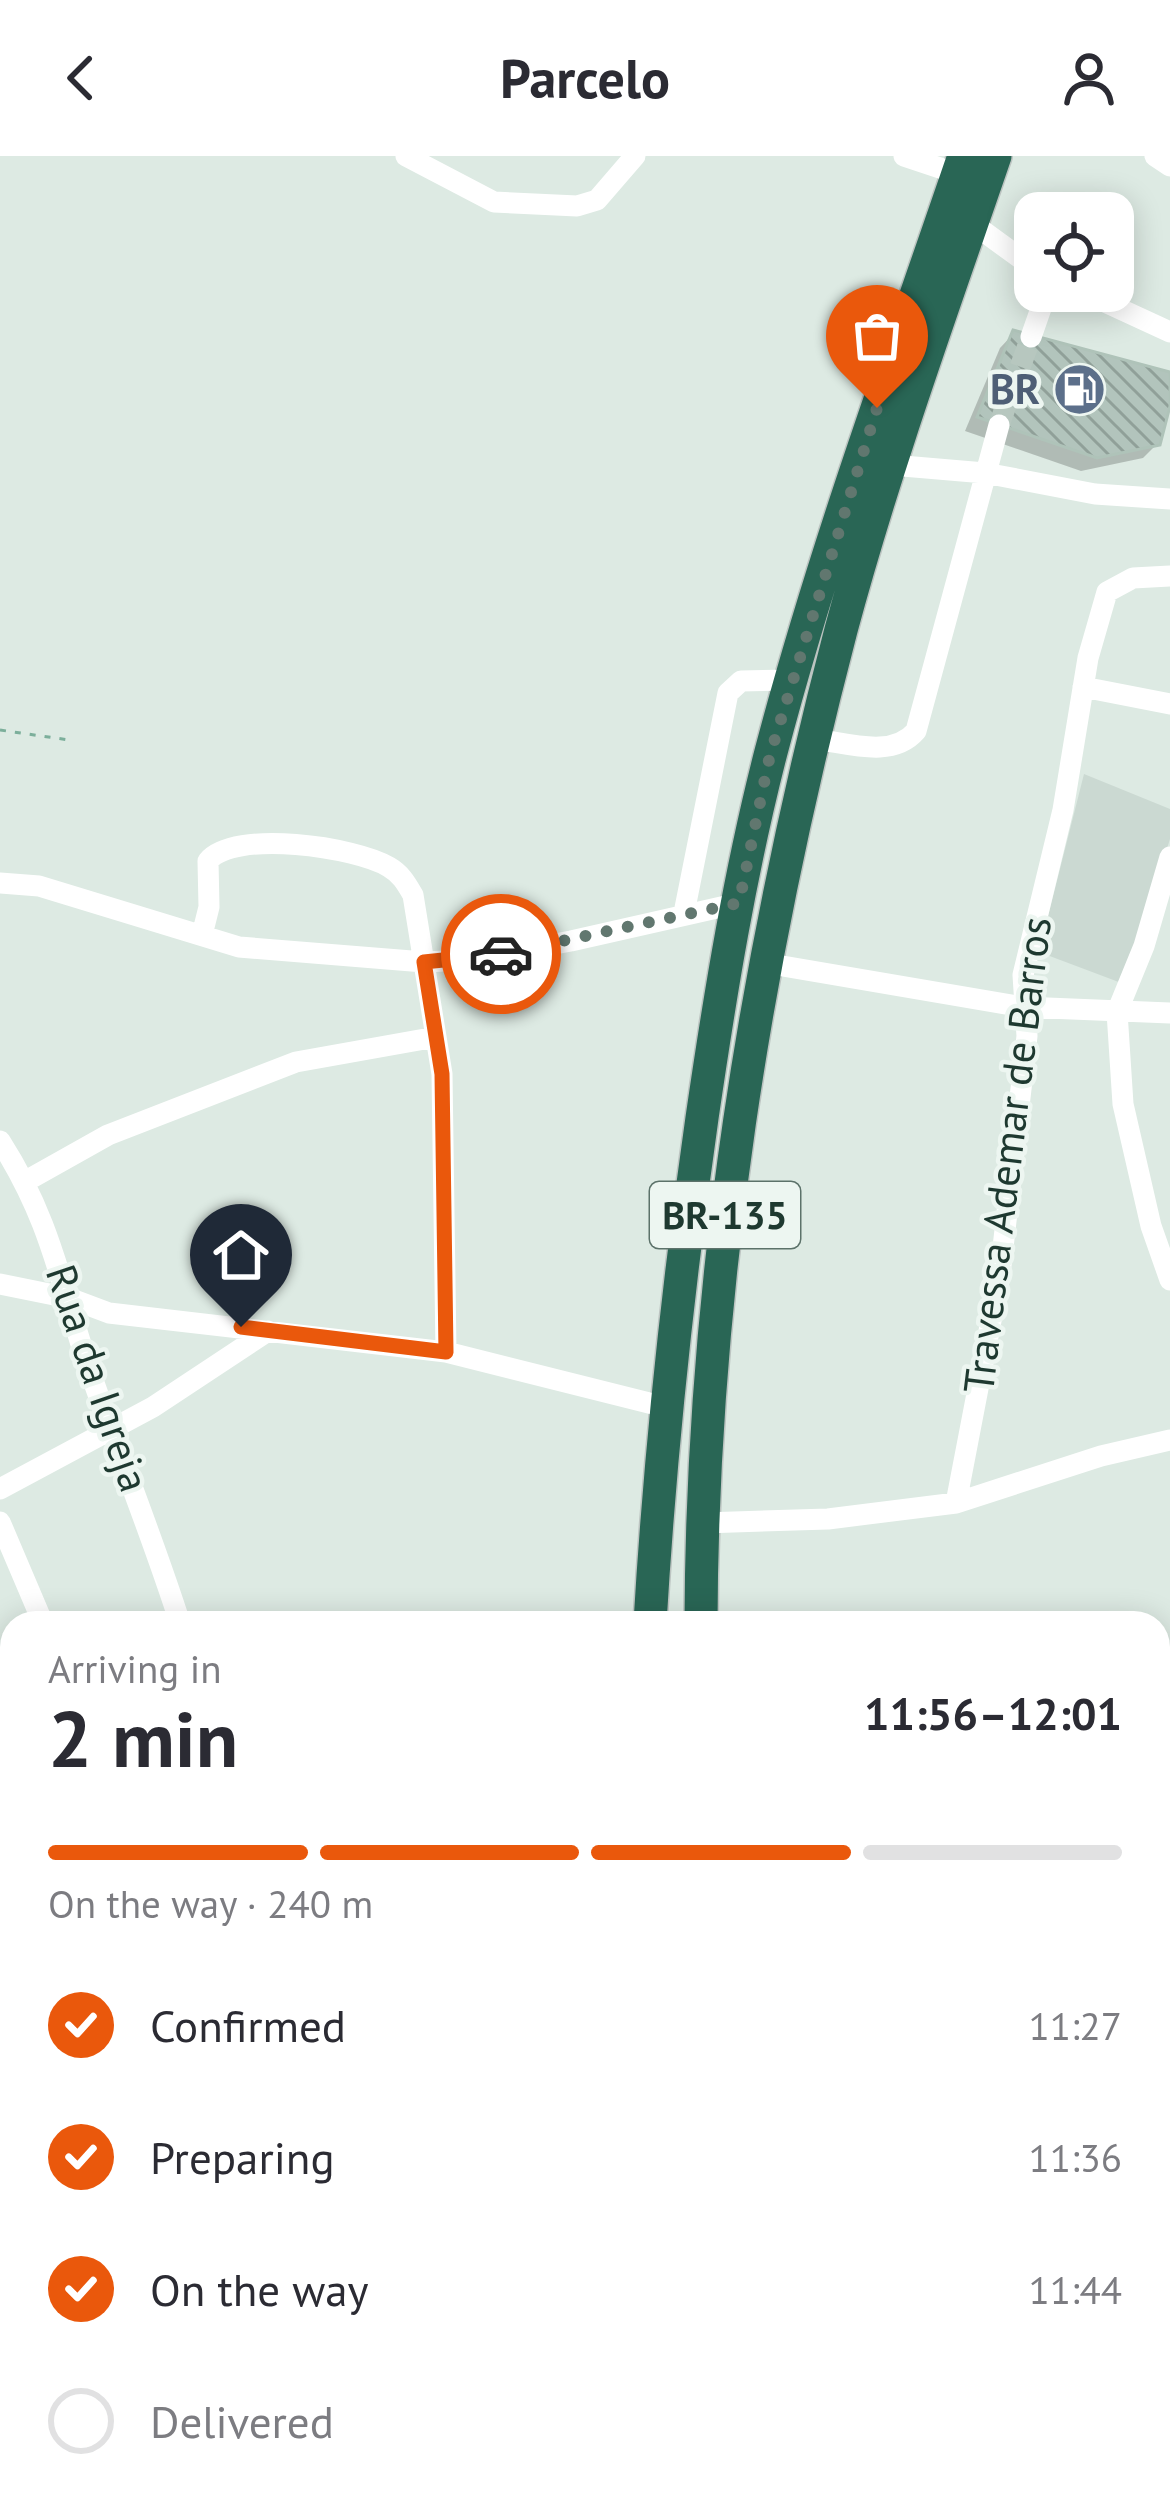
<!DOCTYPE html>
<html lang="en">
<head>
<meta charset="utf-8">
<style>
	:root { --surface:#fff; --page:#f7f7f7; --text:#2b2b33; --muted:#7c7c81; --line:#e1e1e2; --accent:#ea580c }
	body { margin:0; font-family:"PT Sans",sans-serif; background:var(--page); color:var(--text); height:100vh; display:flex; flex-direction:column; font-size:45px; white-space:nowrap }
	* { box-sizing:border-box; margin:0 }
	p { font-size:39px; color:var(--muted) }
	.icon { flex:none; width:66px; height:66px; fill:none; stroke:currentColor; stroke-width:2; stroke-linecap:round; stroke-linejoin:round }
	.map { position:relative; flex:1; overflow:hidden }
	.panel { position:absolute; left:0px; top:1455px; width:1170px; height:900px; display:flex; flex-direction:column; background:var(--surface); border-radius:36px 36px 0 0; box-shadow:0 6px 30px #0003 }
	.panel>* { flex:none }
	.tools { position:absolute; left:1014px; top:36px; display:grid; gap:24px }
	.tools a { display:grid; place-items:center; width:120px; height:120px; border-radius:24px; background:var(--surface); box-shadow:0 6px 30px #0003; font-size:60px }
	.pin { position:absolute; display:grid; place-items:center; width:102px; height:102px; color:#fff; margin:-123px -51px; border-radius:50% 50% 50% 0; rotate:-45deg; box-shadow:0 0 12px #0007 }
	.pin .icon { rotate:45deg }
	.courier { position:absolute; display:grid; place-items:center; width:120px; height:120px; margin:-60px; border:9px solid #ea580c; border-radius:50%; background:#fff; color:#222; box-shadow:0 3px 15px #0007 }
	.headline em { font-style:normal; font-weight:700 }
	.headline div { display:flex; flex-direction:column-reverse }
	.headline { display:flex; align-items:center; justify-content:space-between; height:204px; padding:0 48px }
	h1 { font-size:78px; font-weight:700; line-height:90px }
	.bar { display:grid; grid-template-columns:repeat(4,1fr); gap:18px 12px; align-content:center; height:144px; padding:0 48px }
	.bar i { height:15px; border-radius:9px; background:var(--line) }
	.bar .active { background:var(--accent) }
	.bar p { grid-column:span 4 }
	ol { padding:0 48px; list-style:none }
	li { display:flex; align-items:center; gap:36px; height:132px }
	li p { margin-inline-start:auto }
	li .icon { padding:12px; border-radius:50%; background:var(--accent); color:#fff; stroke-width:4 }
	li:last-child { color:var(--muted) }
	li i { width:66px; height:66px; border:6px solid var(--line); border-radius:50% }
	header { display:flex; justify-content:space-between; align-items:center; height:156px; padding:0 48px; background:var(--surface); font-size:54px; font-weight:700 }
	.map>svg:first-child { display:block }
	.built { fill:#cbd9d2 }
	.shadow { fill:#0003 }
	.building { fill:url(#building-back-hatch); stroke:#afc3b9; stroke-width:3 }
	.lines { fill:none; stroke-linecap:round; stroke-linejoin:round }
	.minor-tunnel { stroke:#b7c7bf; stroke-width:21; stroke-dasharray:21 10; stroke-linecap:butt }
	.highway-casing { stroke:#bcc4c1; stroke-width:36 }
	.path { stroke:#7caf9b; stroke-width:3; stroke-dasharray:6 9; stroke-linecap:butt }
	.minor { stroke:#fff; stroke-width:21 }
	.highway { stroke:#296655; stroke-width:33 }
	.done { stroke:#61776f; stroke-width:12; stroke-dasharray:0 21.6 }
	.route { stroke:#ea580c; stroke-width:15 }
	.labels { text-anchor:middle; stroke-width:9; stroke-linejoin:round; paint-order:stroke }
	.shield { fill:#edf6f1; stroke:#5c726a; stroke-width:3 }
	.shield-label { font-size:39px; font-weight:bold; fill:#1e3930 }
	.service-label { font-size:42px; font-weight:bold; fill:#4e5e75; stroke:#edf6f1; text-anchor:end }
	.street-label { font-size:42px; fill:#1e3930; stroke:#edf6f1 }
</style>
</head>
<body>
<header><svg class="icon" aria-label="back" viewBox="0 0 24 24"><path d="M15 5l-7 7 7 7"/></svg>Parcelo<svg class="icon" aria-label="person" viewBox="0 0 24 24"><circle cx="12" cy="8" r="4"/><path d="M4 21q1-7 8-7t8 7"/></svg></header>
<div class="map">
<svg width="1170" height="2355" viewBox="0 0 1170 2355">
	<defs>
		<pattern id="building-back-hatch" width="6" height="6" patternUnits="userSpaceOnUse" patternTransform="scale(3)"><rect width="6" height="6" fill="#b2c4bc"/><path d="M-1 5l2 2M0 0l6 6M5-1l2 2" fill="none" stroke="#90a099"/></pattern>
	</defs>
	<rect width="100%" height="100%" fill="#ddeae3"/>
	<path class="built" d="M1084 618 1170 653V683L1124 828 1039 796Z
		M0 2041 12 2042V2343H618V2355H0Z"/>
	<path class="shadow" d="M1014 177 1170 219V238L1158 287 1143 302 1081 315 965 275 1000 192Z"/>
	<path class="building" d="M1013 174 1170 216V250L1160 289 1097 302 977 261Z"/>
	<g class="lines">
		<path class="minor-tunnel" d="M999 269 1031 181"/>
		<defs>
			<path id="highway" d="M650 1467C660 1297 678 1130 702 962 720 839 740 716 771 596 824 394 897 197 964 0
				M701 1467C702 1130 756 799 841 474 884 314 941 157 995 0
				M636 2355V2343
				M701 2355V2343"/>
		</defs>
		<use href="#highway" class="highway-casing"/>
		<path class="path" d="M0 574 69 584"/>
		<path class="minor" d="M406 0 494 46 577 50 597 44 635 0
			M904 0 958 18
			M1155 0 1170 10
			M972 67 1035 113
			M1081 135 1170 176
			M1031 181 1047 135
			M891 309 985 317 1095 338 1170 343
			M1083 531 1170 548
			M814 583C848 587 892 603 916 575L999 269
			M1170 701 1144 790 1117 856 1123 948 1151 1070 1170 1124
			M0 727 39 730 239 791 424 806 467 804 571 785 739 747
			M684 757 728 537 741 525 792 524
			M202 779 209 751 208 705C234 673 356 691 389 711 401 718 406 727 413 739L442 918 446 1196
			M765 807 1023 851 1170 857
			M0 985C50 1063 59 1122 87 1207 117 1294 152 1379 180 1467
			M26 1025 108 979 296 906 436 881
			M0 1128 69 1142 109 1157 446 1196 665 1251
			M0 1333 153 1251 268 1175
			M956 1347 1000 1118 1027 880 1023 819 1063 654 1088 502 1107 436 1133 422 1170 420
			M0 1366 43 1467
			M703 1367 828 1363 956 1347 1101 1300 1170 1284
			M1158 1669 1170 1663
			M1158 1897 1170 1900
			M0 2047 12 2048
			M1158 2131 1170 2136
			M751 2343 793 2355
			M347 2355 349 2343"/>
		<use href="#highway" class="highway"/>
	</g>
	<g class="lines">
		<path class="done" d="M501 798 739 747 770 599 877 252"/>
		<path class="route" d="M241 1171 446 1196 442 918 424 806 501 798"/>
	</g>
	<defs>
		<symbol id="fuel-disc" viewBox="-11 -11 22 22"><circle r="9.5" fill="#5c6f8a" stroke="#edf6f1"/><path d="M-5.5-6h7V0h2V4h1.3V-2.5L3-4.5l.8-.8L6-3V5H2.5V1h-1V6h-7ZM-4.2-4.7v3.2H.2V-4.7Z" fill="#fff"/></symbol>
	</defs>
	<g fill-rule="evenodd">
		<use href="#fuel-disc" x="1050" y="204" width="59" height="59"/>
	</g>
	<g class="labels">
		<rect class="shield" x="650" y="1026" width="150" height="66" rx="9"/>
		<g class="shield-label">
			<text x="725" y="1073">BR-135</text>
		</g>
		<g class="service-label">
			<text x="1040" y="248">BR</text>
		</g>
		<g class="street-label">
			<text transform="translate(1007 999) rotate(-83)" y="15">Travessa Ademar de Barros</text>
			<text transform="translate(98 1222) rotate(71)" y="15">Rua da Igreja</text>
		</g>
	</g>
</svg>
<div class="tools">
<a><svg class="icon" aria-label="locate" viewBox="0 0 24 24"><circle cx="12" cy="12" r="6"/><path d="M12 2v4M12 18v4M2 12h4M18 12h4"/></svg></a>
</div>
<div class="pin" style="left:877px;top:252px;background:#ea580c"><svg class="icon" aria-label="bag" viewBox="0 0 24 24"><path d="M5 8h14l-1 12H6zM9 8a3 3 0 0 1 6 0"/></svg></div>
<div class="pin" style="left:241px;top:1171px;background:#1f2937"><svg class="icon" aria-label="home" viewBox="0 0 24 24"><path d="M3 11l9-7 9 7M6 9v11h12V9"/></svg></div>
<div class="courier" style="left:501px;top:798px"><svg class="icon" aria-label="car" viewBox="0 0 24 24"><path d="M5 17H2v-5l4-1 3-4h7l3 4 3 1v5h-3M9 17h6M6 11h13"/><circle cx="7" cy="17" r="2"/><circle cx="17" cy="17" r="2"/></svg></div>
<section class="panel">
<div class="headline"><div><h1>2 min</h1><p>Arriving in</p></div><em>11:56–12:01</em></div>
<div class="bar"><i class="active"></i><i class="active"></i><i class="active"></i><i></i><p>On the way · 240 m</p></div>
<ol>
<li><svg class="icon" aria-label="check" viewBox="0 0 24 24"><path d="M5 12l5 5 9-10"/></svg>Confirmed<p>11:27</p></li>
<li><svg class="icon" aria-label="check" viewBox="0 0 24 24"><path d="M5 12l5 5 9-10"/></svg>Preparing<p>11:36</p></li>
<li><svg class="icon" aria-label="check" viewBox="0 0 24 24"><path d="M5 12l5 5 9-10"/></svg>On the way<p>11:44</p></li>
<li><i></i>Delivered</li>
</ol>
</section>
</div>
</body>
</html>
